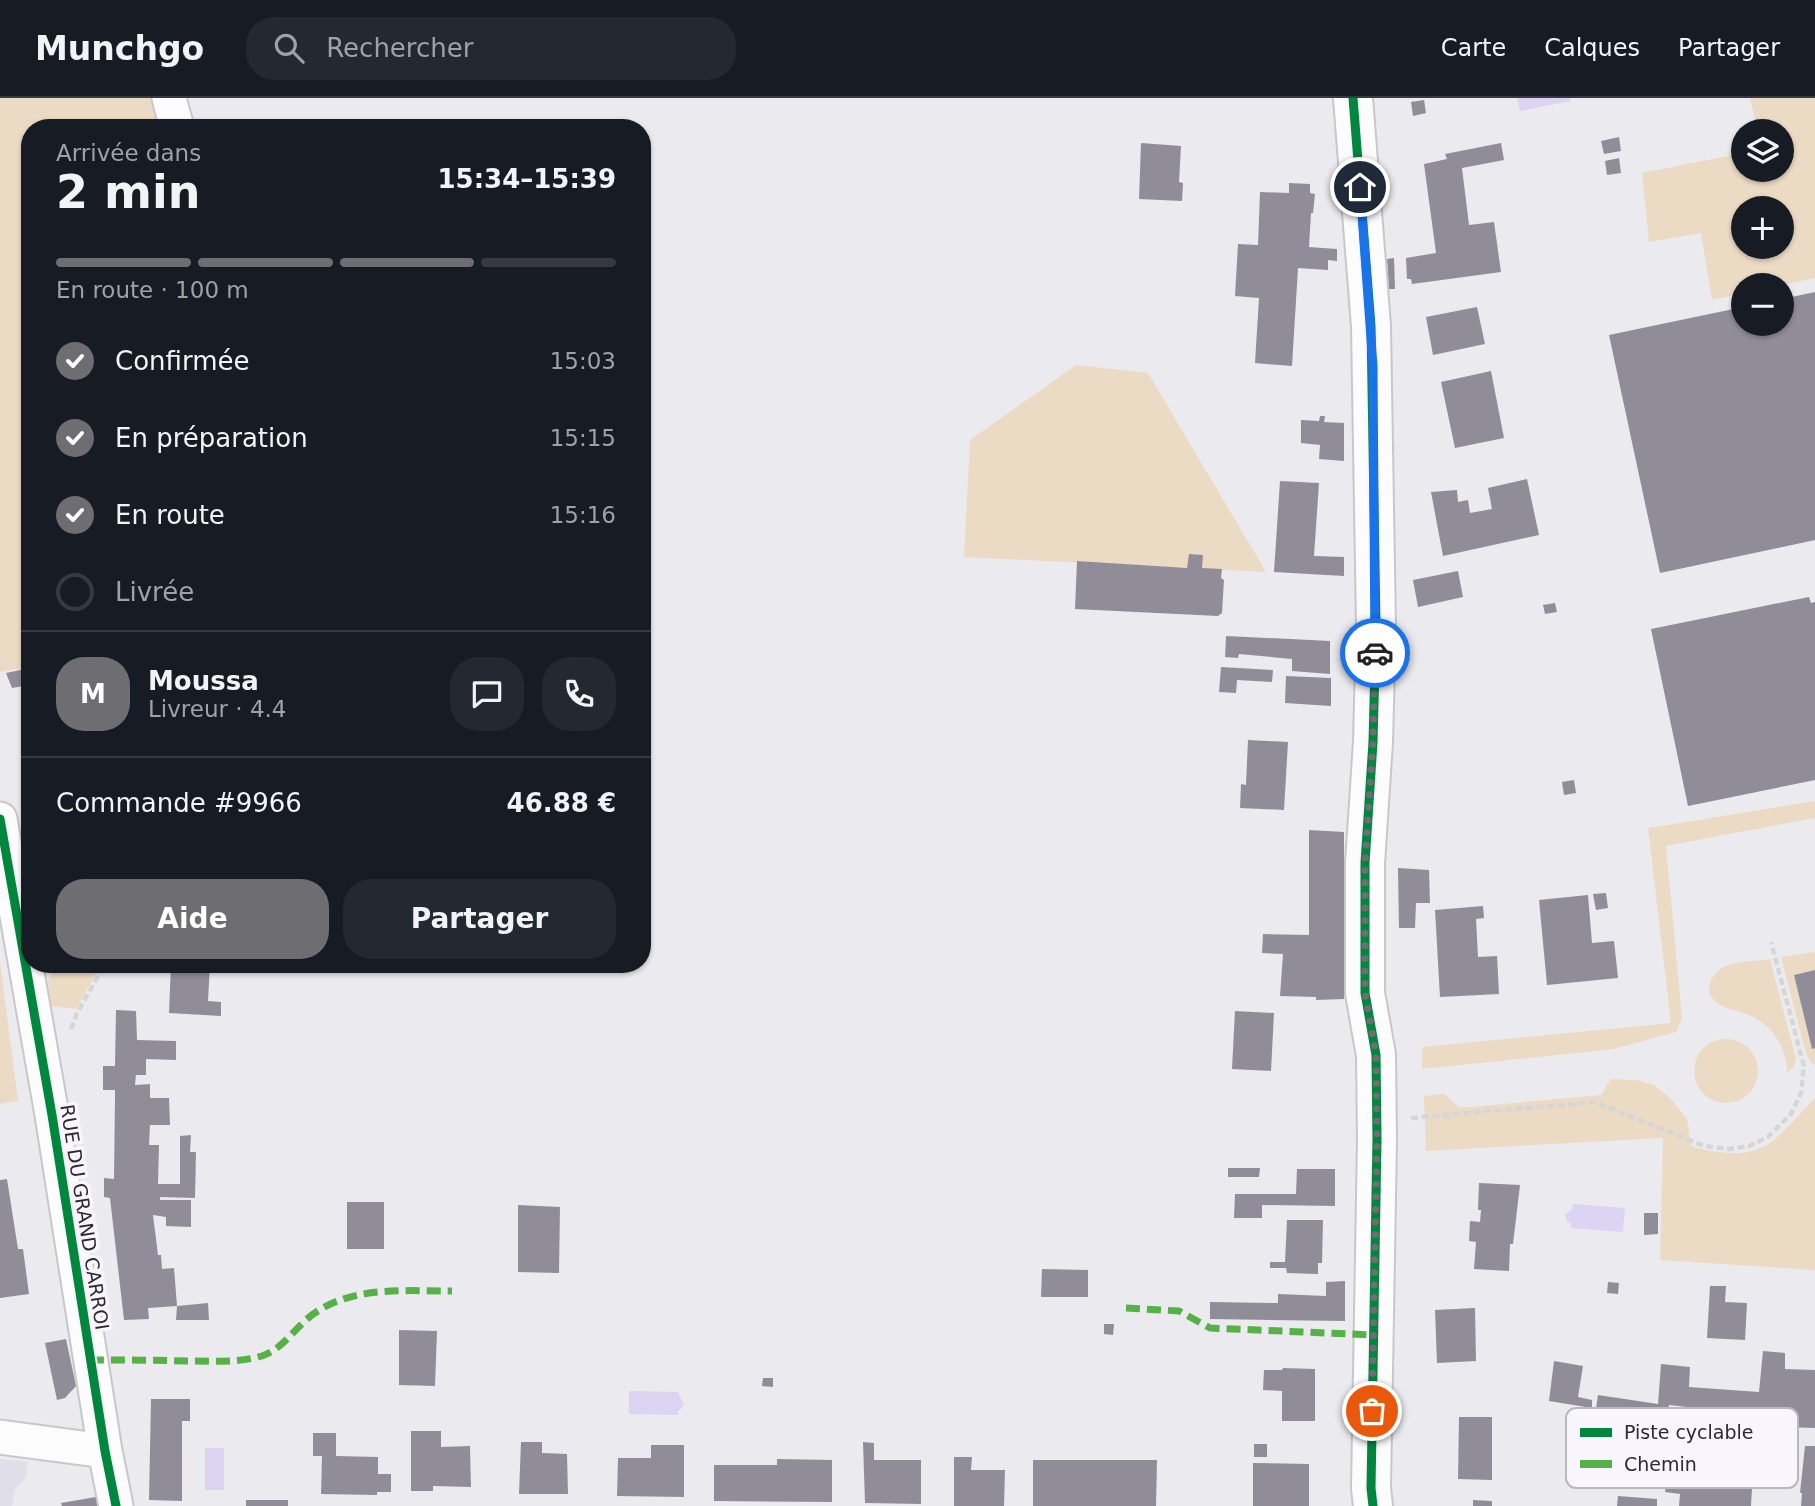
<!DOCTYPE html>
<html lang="fr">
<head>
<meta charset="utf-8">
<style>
	:root { --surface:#171b24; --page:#242831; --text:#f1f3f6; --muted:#9ea1a6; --line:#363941; --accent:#6e6d71 }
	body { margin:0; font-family:"DejaVu Sans",sans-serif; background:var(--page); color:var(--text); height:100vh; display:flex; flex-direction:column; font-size:26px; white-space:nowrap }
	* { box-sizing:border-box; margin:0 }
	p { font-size:23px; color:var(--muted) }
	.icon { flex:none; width:38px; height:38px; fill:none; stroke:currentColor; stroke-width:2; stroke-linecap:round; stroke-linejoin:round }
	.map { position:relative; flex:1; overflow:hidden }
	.details { position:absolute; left:21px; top:21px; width:630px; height:854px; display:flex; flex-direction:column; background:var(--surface); border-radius:28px; box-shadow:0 2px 5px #0004 }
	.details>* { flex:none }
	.controls { position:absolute; left:1731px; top:21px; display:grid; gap:14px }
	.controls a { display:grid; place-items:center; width:63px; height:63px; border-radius:50%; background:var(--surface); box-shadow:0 2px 5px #0004; font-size:35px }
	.pin { position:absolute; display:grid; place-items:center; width:60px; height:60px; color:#fff; margin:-30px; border:4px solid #fff; border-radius:50%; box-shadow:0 2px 7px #0007 }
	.courier { position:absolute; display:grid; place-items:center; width:70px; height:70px; margin:-35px; border:5px solid #1a73e8; border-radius:50%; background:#fff; color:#222; box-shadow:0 2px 9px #0007 }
	.overview em { font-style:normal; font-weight:700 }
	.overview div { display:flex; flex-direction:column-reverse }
	.overview { display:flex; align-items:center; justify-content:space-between; height:119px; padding:0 35px }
	h1 { font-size:46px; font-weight:700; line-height:52px }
	.bar { display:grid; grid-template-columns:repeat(4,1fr); gap:10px 7px; align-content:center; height:84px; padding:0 35px }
	.bar i { height:9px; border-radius:5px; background:var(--line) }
	.bar .selected { background:var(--accent) }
	.bar p { grid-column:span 4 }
	.line { display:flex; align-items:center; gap:18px; padding:0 35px; border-top:2px solid var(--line) }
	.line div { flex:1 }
	.round { display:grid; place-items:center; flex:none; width:74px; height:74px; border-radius:28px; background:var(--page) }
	ol { padding:0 35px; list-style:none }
	li { display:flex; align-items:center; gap:21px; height:77px }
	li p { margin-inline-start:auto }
	li .icon { padding:7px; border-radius:50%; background:var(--accent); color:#fff; stroke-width:4 }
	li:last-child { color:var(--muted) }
	li i { width:38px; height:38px; border:4px solid var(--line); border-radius:50% }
	.button { display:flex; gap:14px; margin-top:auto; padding:14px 35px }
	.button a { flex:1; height:80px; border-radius:28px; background:var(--accent); color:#fff; font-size:28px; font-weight:700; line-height:80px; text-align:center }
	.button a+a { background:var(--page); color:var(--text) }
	header { display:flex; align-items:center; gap:42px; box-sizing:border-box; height:98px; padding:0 35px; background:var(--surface); border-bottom:2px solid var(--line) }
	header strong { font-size:33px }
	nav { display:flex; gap:38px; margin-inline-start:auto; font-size:24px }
	.search { width:490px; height:63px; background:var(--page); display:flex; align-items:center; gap:18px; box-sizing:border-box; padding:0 24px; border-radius:28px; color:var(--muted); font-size:26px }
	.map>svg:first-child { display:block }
	.built { fill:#e0dee8 }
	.green { fill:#ecdbc4; fill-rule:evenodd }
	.water { fill:#ddd4f4 }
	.building { fill:#918d98 }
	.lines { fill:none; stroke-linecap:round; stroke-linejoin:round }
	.minor-casing { stroke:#c8c7ca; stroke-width:37 }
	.tertiary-casing { stroke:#c8c7ca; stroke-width:42 }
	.path { stroke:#d6d6d6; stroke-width:4.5; stroke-dasharray:7 3.5; stroke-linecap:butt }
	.minor { stroke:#fcfcfc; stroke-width:33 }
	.tertiary { stroke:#fcfcfc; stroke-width:38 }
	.quiet { stroke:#56b246; stroke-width:7; stroke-dasharray:14 7; stroke-linecap:butt }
	.cycleway-casing { stroke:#f8f5fe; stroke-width:13 }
	.cycleway { stroke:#00873e; stroke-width:9 }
	.done { stroke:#6e6d71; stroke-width:7; stroke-dasharray:0 12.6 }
	.route { stroke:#1a73e8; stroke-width:9 }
	.labels { text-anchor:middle; stroke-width:7; stroke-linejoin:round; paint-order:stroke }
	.street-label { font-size:19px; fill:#2b2a2d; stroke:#f8f5fe }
	.key { fill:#f8f5fe; stroke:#bab8bf; stroke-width:2 }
	.key-label { font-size:19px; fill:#2b2a2d }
</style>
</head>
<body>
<header>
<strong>Munchgo</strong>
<div class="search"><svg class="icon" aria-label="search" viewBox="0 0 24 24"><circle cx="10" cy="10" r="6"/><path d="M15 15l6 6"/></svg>Rechercher</div>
<nav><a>Carte</a><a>Calques</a><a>Partager</a></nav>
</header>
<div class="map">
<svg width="1815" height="1408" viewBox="0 0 1815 1408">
	<rect width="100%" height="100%" fill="#ebeaee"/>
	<path class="built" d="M0 1361 28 1364 25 1380 14 1392 12 1408H0Z"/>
	<path class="green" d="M0 0H151L159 30H30V569L0 574Z
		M1750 0H1815V180L1782 187H1743V195L1712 202 1701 135 1649 144 1642 75 1743 55V72H1782V33H1758ZM1743 110H1782V149H1743Z
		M1076 267 1148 275 1266 474 964 459 970 342Z
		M1815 703V720L1666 748 1682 920 1676 934 1614 951 1422 971V949L1671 925 1648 730Z
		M1815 854V872L1794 877 1812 950H1815V967L1811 965 1806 956 1781 859Z
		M1770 861 1796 961 1794 968 1787 976C1788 950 1771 924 1746 916 1730 910 1718 911 1709 895 1710 861 1743 865 1770 861Z
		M0 864 18 1003 0 1006Z
		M57 866H101L76 911 50 908 48 882Z
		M1694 973a32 32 0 1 1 64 0a32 32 0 1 1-64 0Z
		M1611 981 1636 982 1654 987 1670 1000 1687 1021 1691 1048C1715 1055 1744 1060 1767 1047 1781 1039 1803 1012 1815 1000V1172L1660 1162 1663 1040 1426 1053 1424 998 1444 996 1460 1010 1601 997Z"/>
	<path class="water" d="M1517 0H1570V3L1520 13Z
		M1573 1106 1625 1110 1623 1134 1571 1130V1125L1567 1124 1565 1117 1572 1111Z
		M629 1293 678 1294 684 1307 678 1314V1317L629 1316Z
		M205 1350H224V1392H205Z"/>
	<path class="building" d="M1424 2 1426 15 1413 18 1411 4Z
		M326 25 362 28V30H326Z
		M1619 39 1621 53 1604 56 1601 43Z
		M1141 45 1181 48 1179 84 1183 85 1182 103 1139 101Z
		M1501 45 1504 62 1462 70 1469 127 1494 124 1501 174 1412 186 1411 181H1407L1406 160 1436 155 1424 66 1447 61 1445 56Z
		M1619 60 1621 75 1607 77 1605 63Z
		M1289 85 1310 86V95L1315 96 1313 115H1311L1309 149 1337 151V163L1328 162V172L1298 170 1292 268 1255 265 1259 200 1235 198 1238 146 1258 147 1260 94 1289 95Z
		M1394 160 1395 191H1389L1387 161Z
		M1815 194V442L1660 475 1609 237 1743 209V226H1782V201Z
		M1477 209 1485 246 1433 257 1426 219Z
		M1491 273 1504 340 1455 350 1441 284Z
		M1320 318H1325L1324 324 1344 325V363L1319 361 1320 347 1301 345V322L1319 323Z
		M1527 381 1539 437 1443 458 1431 394 1457 392 1458 404 1468 402 1470 415 1492 411 1488 390Z
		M1280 383 1319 385 1314 458 1344 459V478L1274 474Z
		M1189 456 1203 457 1202 470 1222 471 1221 480 1224 482 1222 515 1218 518 1075 511 1077 463 1187 470Z
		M1458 473 1463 499 1418 509 1413 482Z
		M1809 499 1811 505 1815 504V682L1688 708 1651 531Z
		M1555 505 1557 514 1545 516 1543 507Z
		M1226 538 1330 543V576L1292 573V561L1239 556 1238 560 1225 559Z
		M1221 569 1273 572 1272 584 1237 582 1236 595 1219 594Z
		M30 570V587L12 590 6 575Z
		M1286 578 1331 580V608L1285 605Z
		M1248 642 1288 644 1284 712 1240 710 1241 686 1246 687Z
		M1574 682 1576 695 1564 697 1562 684Z
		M1309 732 1344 734V901L1316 902V899L1280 898 1283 856 1262 855 1263 836 1309 837Z
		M1398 770 1429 772 1430 805H1416L1415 830H1399Z
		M1606 795 1608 810 1596 812 1593 796Z
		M1588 797 1592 845 1614 843 1618 880 1547 887 1539 802Z
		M1483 808 1484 820 1476 821 1478 859 1497 858 1499 896 1440 899 1435 812Z
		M171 866H210L208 903 221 904V918L169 915Z
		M1815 872V950L1812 951 1794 877Z
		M116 912 136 913 137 942 176 943V962L146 961V977H136L135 987 150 986V1000H169L170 1027H150L149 1047H159L158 1086H180V1038L191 1037 190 1054H196L195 1100 160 1099V1102H191V1129L166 1128V1119L153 1117 158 1157H161L162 1171 174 1170 177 1208 148 1210 149 1221 124 1222 110 1100 104 1099V1080L114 1081 115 999V992H103V968H115Z
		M1235 913 1274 915 1271 973 1232 971Z
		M1228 1070H1260L1259 1079H1228Z
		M1297 1071H1335V1108L1262 1107V1120H1234L1235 1096H1296Z
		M7 1081 18 1151H23L29 1196 0 1200V1082Z
		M1479 1085 1520 1087 1513 1146H1510L1509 1173 1474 1171 1476 1144 1469 1143 1470 1123 1480 1124 1481 1112H1478Z
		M347 1104H384V1151H347Z
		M518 1107 560 1109 559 1175 518 1174Z
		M1644 1115H1658V1136L1644 1137Z
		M1287 1122H1323L1322 1165H1318V1176L1287 1175 1286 1170H1270V1164H1285Z
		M1042 1171 1088 1172V1199H1041Z
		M1345 1183V1223L1210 1221V1204L1278 1205V1196L1326 1198V1184Z
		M1608 1184 1619 1185 1618 1196 1607 1195Z
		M1710 1188H1726L1725 1204 1747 1205 1745 1242 1707 1240Z
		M208 1205 209 1222H176L177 1208Z
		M1475 1210 1476 1263 1437 1265 1435 1212Z
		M1104 1226H1114L1113 1237 1104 1236Z
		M399 1232 437 1233 435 1288 399 1287Z
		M66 1241 76 1288 65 1300 57 1302 45 1245Z
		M1763 1253 1785 1255V1271L1815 1272V1330L1783 1329V1335L1686 1327 1687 1309 1669 1307 1667 1322 1596 1311 1598 1297 1658 1306 1661 1266 1690 1269 1689 1289 1759 1294Z
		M1554 1263 1583 1268 1578 1299 1592 1302V1310L1549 1303Z
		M1283 1270 1315 1271V1323H1282V1293L1263 1292 1264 1272H1282Z
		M763 1280H773V1289L762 1288Z
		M151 1301H190V1323H182V1403L149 1402Z
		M1459 1319H1492V1382L1458 1381Z
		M1667 1322 1682 1324 1684 1358 1699 1359 1697 1388 1752 1390 1751 1408H1679L1680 1396 1665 1394 1666 1386 1617 1382 1623 1324 1651 1327 1650 1336 1666 1338Z
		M411 1333H441V1349L470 1348 471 1389 433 1388V1393H411Z
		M313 1335H336V1358L378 1359V1376H391V1394H377V1397L321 1396 322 1358H313Z
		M521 1344H542V1355L567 1356 568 1396H519Z
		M863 1344 874 1345V1362H921V1406L865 1405Z
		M1254 1346H1267V1359H1254Z
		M651 1347H684V1399L617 1398 618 1360H651Z
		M1805 1348H1815V1408H1801L1802 1395H1800Z
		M954 1359H972L971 1372H1005L1004 1408H954Z
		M777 1361 832 1362V1404L714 1403V1367H777Z
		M1033 1362H1157L1156 1408H1033Z
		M1253 1365 1309 1366V1408H1253Z
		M1618 1398 1657 1401V1408H1617Z
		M96 1399 98 1408H62L61 1405Z
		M246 1402H288V1408H246Z
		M1473 1402 1492 1403V1408H1473Z"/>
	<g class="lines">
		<defs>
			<path id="minor" d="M169 0 177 30
				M0 721 52 1017 105 1353 116 1408
				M0 1339 105 1353"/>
			<path id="tertiary" d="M1353 0 1371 228 1376 528 1373 644 1365 765V895L1376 957 1377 1041 1371 1390 1373 1408"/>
		</defs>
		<use href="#minor" class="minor-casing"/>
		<use href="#tertiary" class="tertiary-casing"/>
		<path class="path" d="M71 931 77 915 105 866
			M1411 1020 1595 1004 1704 1048 1729 1051 1749 1048 1768 1039 1791 1016 1801 995 1804 968 1771 844"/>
		<use href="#minor" class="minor"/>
		<use href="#tertiary" class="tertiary"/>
		<path class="quiet" d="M1126 1210 1179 1213 1210 1230 1373 1237
			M90 1262C122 1262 155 1262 187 1263 212 1263 238 1265 262 1258 282 1251 292 1234 307 1221 347 1187 403 1193 452 1193"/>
		<defs>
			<path id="cycleway" d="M1353 0 1371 228 1376 528 1373 644 1365 765V895L1376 957 1377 1041 1371 1390 1373 1408
				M0 721 52 1017 105 1353 116 1408"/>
		</defs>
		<use href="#cycleway" class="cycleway-casing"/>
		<use href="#cycleway" class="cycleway"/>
	</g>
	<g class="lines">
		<path class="done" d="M1372 1313 1377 1041 1376 957 1365 895V765L1373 644 1375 555"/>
		<path class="route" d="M1360 89 1373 268 1375 555"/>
	</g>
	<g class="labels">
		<g class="street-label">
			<text transform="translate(85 1119) rotate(81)" y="7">RUE DU GRAND CARROI</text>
		</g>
	</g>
	<rect x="1566" y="1310" width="232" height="80" rx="10" class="key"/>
	<rect x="1580" y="1330" width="32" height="9" fill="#00873e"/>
	<rect x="1580" y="1362" width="32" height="8" fill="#56b246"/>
	<g class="key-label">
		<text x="1624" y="1341">Piste cyclable</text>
		<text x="1624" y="1373">Chemin</text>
	</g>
</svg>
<div class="controls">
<a><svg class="icon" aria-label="layers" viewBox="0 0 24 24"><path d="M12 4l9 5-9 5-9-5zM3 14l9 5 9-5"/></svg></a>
<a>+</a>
<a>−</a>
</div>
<div class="pin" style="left:1372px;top:1313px;background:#ea580c"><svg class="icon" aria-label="bag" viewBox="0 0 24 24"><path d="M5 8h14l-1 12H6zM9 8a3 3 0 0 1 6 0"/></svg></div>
<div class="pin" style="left:1360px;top:89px;background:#1f2937"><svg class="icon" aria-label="home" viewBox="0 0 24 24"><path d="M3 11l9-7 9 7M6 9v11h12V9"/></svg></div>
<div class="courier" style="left:1375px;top:555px"><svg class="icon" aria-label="car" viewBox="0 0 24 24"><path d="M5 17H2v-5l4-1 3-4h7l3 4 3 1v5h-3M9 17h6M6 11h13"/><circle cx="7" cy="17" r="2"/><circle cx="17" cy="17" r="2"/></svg></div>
<section class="details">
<div class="overview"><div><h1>2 min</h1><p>Arrivée dans</p></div><em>15:34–15:39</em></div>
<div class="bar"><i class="selected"></i><i class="selected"></i><i class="selected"></i><i></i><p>En route · 100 m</p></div>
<ol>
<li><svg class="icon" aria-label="check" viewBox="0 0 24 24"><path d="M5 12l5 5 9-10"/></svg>Confirmée<p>15:03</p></li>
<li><svg class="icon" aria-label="check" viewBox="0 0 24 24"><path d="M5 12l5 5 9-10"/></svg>En préparation<p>15:15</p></li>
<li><svg class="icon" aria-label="check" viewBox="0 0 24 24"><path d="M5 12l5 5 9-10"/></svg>En route<p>15:16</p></li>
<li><i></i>Livrée</li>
</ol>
<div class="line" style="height:126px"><b class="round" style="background:var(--accent);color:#fff">M</b><div><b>Moussa</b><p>Livreur · 4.4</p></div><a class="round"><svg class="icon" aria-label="chat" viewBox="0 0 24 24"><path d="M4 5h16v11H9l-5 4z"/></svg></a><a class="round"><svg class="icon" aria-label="phone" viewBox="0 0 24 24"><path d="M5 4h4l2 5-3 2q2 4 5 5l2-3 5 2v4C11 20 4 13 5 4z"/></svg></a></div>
<div class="line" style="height:91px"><div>Commande #9966</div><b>46.88 €</b></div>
<div class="button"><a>Aide</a><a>Partager</a></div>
</section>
</div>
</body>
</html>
